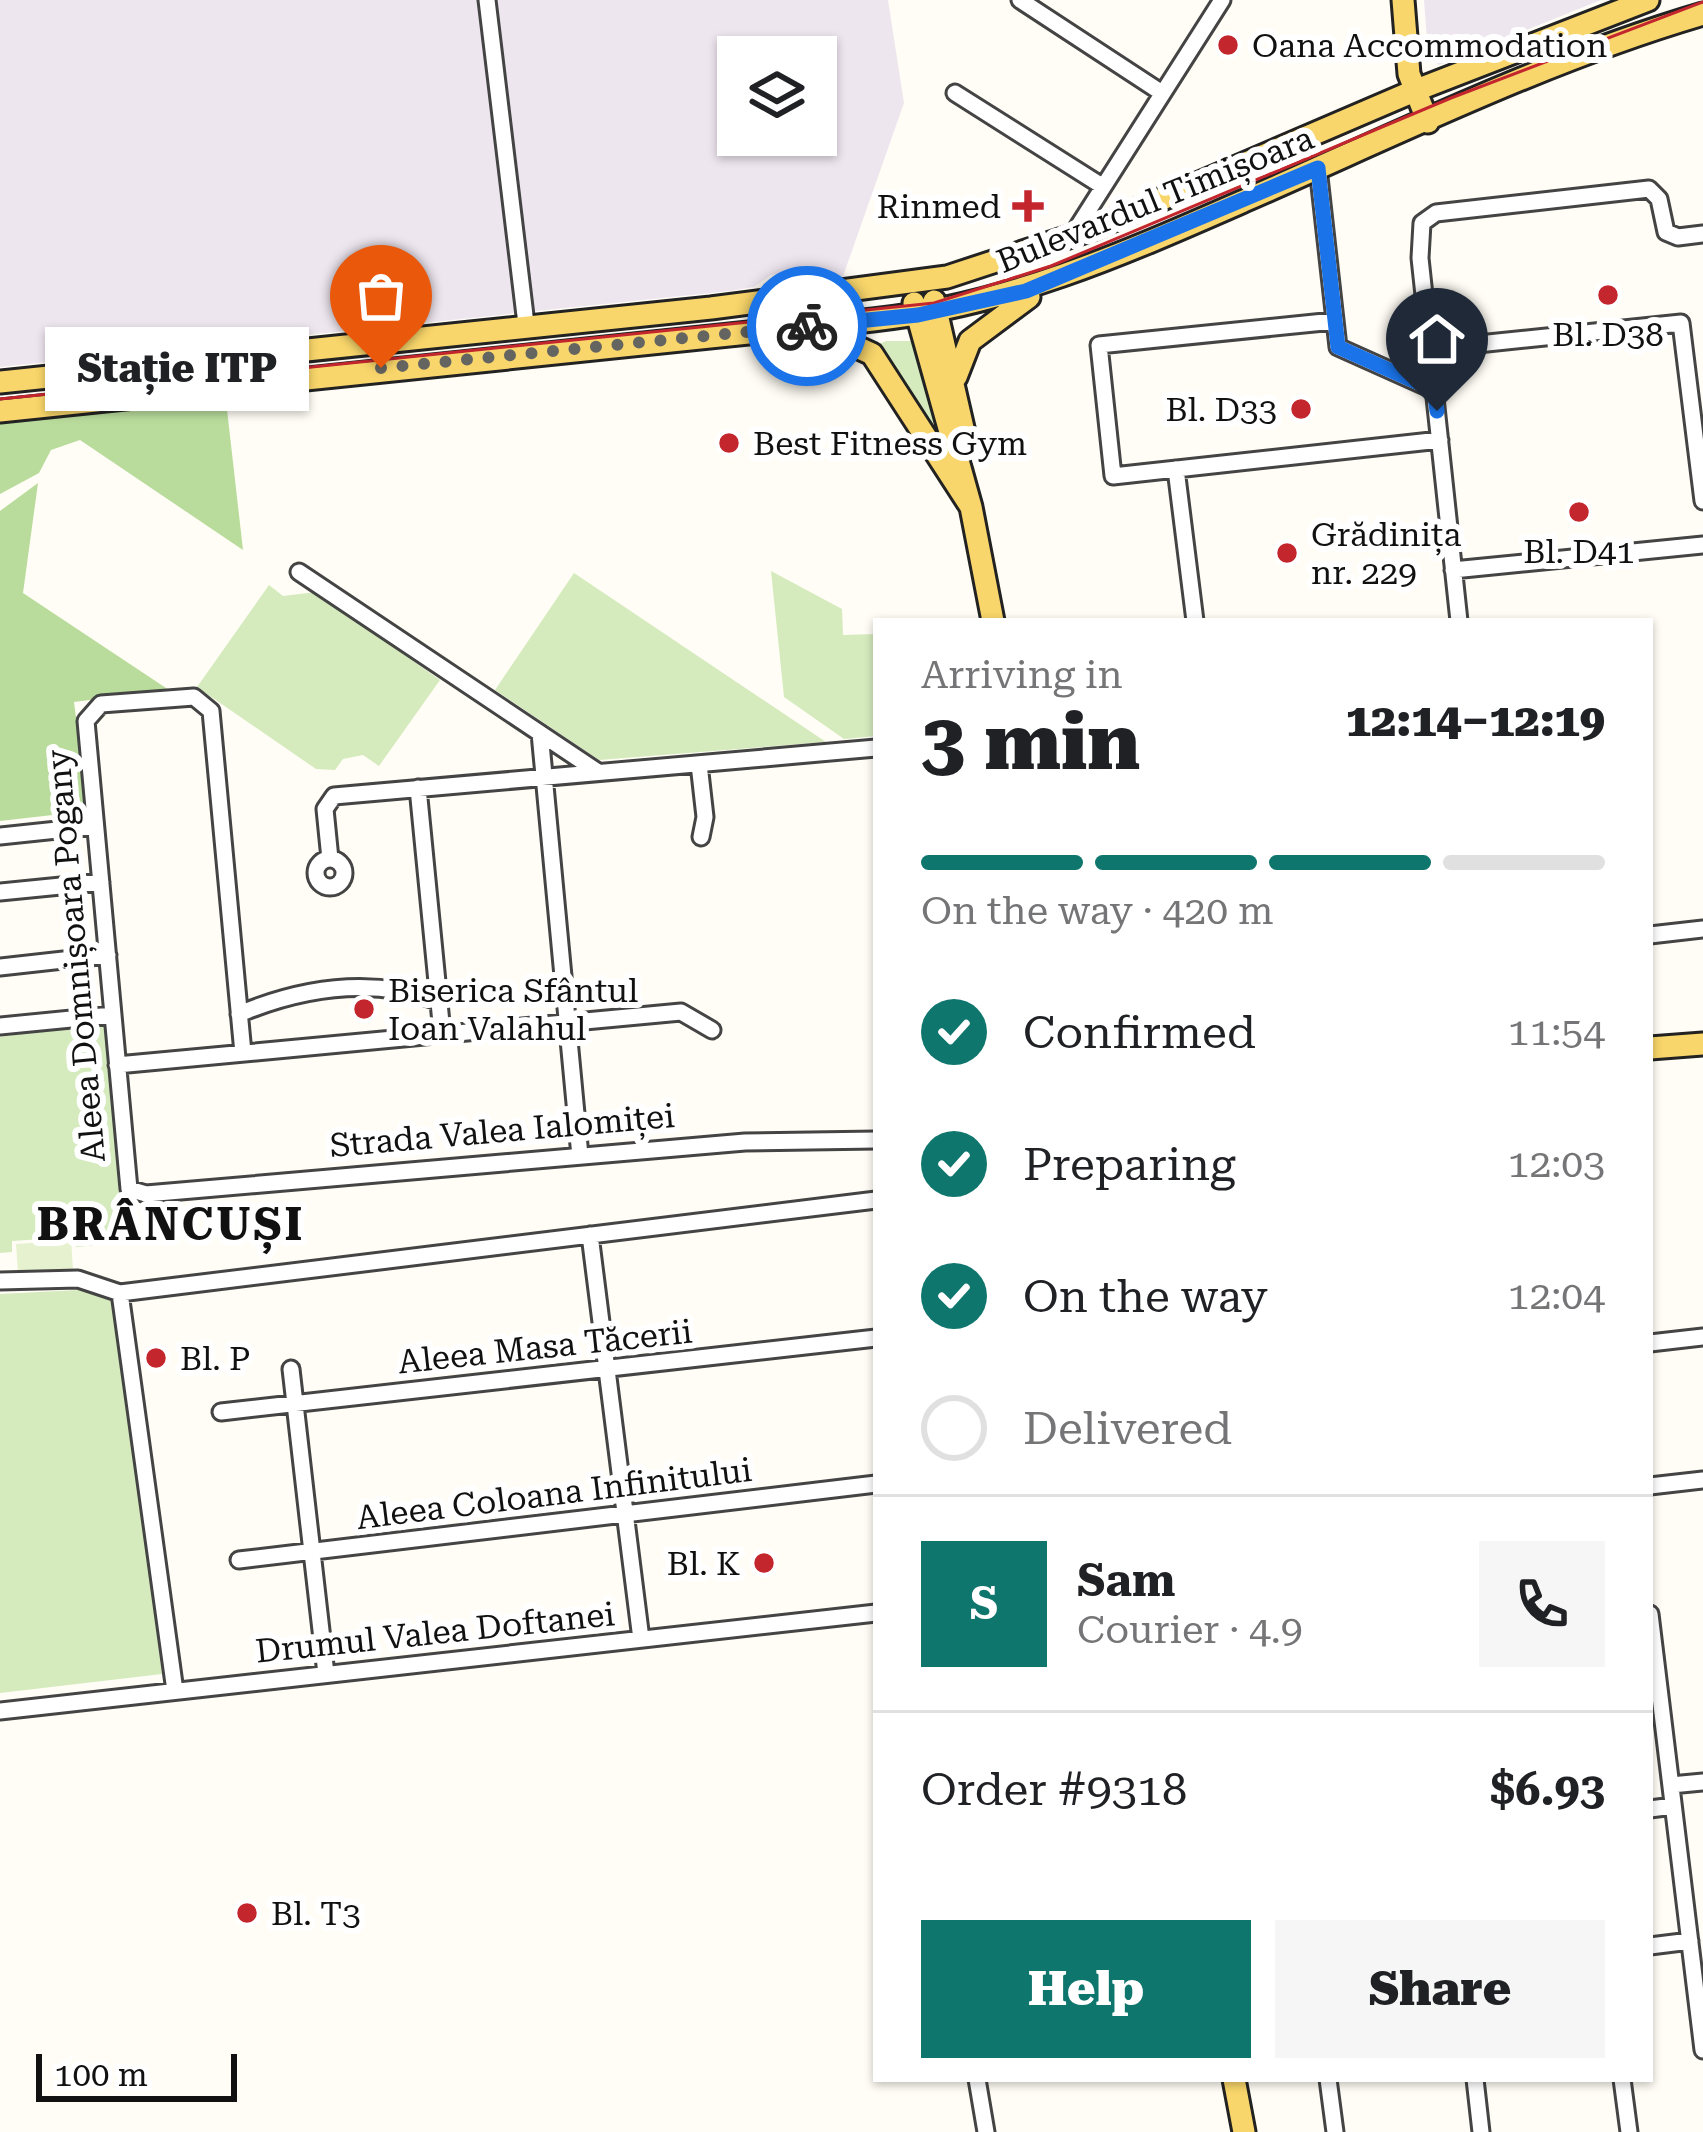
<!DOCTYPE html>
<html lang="en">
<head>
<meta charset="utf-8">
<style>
	:root { --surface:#fff; --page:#f6f6f6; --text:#202124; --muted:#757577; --line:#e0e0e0; --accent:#0f766e }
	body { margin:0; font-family:"Roboto Serif",serif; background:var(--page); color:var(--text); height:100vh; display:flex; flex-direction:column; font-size:45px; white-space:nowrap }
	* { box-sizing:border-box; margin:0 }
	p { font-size:39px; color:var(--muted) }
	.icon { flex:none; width:66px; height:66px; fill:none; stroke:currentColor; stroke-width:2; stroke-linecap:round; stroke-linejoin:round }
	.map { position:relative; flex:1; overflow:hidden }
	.side { position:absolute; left:873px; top:618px; width:780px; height:1464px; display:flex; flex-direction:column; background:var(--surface); border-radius:0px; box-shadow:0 3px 9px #0004 }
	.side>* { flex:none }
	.tools { position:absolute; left:717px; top:36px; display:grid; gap:24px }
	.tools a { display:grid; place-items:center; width:120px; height:120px; border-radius:0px; background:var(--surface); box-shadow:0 3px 9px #0004; font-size:60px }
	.scale { position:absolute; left:36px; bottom:30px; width:201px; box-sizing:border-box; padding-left:12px; border:6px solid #111; border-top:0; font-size:33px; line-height:42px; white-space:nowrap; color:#111; -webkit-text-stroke:9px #fff; paint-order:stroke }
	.pin { position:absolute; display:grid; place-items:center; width:102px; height:102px; color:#fff; margin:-123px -51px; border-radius:50% 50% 50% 0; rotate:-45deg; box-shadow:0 0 12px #0007 }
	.pin .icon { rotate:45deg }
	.courier { position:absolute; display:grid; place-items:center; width:120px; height:120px; margin:-60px; border:9px solid #1a73e8; border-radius:50%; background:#fff; color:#222; box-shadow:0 3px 15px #0007 }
	.bubble { position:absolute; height:84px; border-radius:0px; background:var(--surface); box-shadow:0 3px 9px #0004; font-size:39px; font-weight:800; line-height:84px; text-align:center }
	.headline em { font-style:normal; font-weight:800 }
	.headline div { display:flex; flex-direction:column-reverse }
	.headline { display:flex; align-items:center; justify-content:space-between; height:204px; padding:0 48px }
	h1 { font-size:78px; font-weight:800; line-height:90px }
	.bar { display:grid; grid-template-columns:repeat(4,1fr); gap:18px 12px; align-content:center; height:144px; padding:0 48px }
	.bar i { height:15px; border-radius:9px; background:var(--line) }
	.bar .active { background:var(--accent) }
	.bar p { grid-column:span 4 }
	.line { display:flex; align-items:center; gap:30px; padding:0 48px; border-top:3px solid var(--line) }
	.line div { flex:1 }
	.round { display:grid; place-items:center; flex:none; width:126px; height:126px; border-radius:0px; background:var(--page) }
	ol { padding:0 48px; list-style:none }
	li { display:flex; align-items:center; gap:36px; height:132px }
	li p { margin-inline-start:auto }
	li .icon { padding:12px; border-radius:50%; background:var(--accent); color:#fff; stroke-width:4 }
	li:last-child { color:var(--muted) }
	li i { width:66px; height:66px; border:6px solid var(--line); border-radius:50% }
	.button { display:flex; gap:24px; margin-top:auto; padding:24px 48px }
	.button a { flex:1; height:138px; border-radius:0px; background:var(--accent); color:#fff; font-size:48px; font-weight:800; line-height:138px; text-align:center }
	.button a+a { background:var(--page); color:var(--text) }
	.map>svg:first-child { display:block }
	.industrial { fill:#eee6ef; fill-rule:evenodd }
	.green { fill:#d5ebbd }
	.forest { fill:#b9dc9c }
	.pitch { fill:#e6f2cf }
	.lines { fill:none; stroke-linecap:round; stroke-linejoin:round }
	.minor-casing { stroke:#444; stroke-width:21 }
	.major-casing { stroke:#222; stroke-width:27 }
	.minor { stroke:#fff; stroke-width:15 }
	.major { stroke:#f9d66b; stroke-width:21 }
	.tram { stroke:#c4262e; stroke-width:3 }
	.done { stroke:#646461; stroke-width:12; stroke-dasharray:0 21.6 }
	.route { stroke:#1a73e8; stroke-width:15 }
	.poi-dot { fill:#c4262e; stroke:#fff; stroke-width:4.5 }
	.labels { text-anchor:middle; stroke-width:12; stroke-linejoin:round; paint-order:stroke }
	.poi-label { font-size:33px; fill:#111; stroke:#fff; text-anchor:start }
	.street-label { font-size:33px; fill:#111; stroke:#fff }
	.district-label { font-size:45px; font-weight:bold; letter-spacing:3px; fill:#111; stroke:#fff }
</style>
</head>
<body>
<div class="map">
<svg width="1703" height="2132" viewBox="0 0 1703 2132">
	<rect width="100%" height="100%" fill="#fffdf5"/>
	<path class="industrial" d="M0 0H888L904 103 841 282 829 281 818 270 771 275 754 287 730 291 0 367ZM738 57H816V135H738Z
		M1424 0H1601L1439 65 1428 55Z"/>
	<path class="green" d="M886 341H915L942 440 879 344Z
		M771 571 842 609 843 635 876 634V736L844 739 784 697Z
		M574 573 826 742 599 760 495 690Z
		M269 585 283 596 316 592 440 680 379 766 363 755 343 759 335 770 316 769 197 687Z
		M105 1022 123 1243 76 1247 74 1237 12 1241V1252L0 1253V1037Z
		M98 1289 114 1296 162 1674 0 1693V1294Z"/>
	<path class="forest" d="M225 392 243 550 80 440 51 450 39 473 0 494V418Z
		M38 483 23 593 169 690 74 702 88 811 0 821V511Z"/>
	<path class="pitch" d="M71 1240 73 1269 18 1273 16 1244Z"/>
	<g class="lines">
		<defs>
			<path id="minor" d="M487 0 526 324
				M1020 0 1162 93
				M955 93 1102 186
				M1318 168 1338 347 1434 390
				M1072 236 1222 0
				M1334 321 1099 345 1113 476 1440 440
				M1430 349 1681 323 1703 501
				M1176 469 1195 621
				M1453 570 1703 545
				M299 572 598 772
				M1459 621 1420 258 1422 223 1436 213 1649 189 1659 199 1666 232 1678 237 1703 234
				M540 733 580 1156
				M699 764 705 817 701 837
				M418 788 442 1033
				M0 836 95 826
				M330 859 325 809 334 796 876 748
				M316 873a14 14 0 1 1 28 0a14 14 0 1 1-28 0Z
				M0 892 101 882
				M1650 935 1703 929
				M0 967 108 955
				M239 1014C304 987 371 977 438 1001
				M0 1026 112 1015
				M243 1053 211 711 194 697 101 704 86 721 129 1189 146 1194 745 1142 876 1140
				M117 1065 681 1012 712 1030
				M590 1235 641 1639
				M0 1281 78 1279 120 1293 876 1200
				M120 1293 175 1691
				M1650 1343 1703 1337
				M291 1369 326 1674
				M221 1412 876 1338
				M1650 1486 1703 1480
				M239 1560 876 1484
				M1650 1614 1703 2050
				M0 1711 876 1613
				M1671 1785 1703 1782
				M1650 1809 1673 1806
				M1650 1946 1690 1941
				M977 2079 986 2132
				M1328 2079 1335 2132
				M1475 2079 1481 2132
				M1622 2079 1629 2132"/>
			<path id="major" d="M1403 0 1409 74 1428 122
				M934 301 966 441
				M914 303 971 507 993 621
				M782 340 848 343 872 354 971 507
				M956 377 970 341 1029 297
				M0 382 711 308 947 277 1090 230 1414 91 1648 0
				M0 411 873 320C1008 305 1123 254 1246 200 1395 135 1546 60 1703 14
				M1650 1048 1703 1044
				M1234 2079 1244 2132"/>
		</defs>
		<use href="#minor" class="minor-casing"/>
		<use href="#major" class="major-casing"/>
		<use href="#minor" class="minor"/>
		<use href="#major" class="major"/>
		<path class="tram" d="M0 399 934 303 1051 266 1451 98 1703 2"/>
	</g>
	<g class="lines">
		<path class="done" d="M381 368 807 326"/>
		<path class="route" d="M807 326 918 315 1026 291 1318 168 1338 347 1434 390 1437 411"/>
	</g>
	<g class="poi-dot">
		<circle cx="1228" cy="45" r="12"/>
		<path d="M1022 188h12v12h12v12h-12v12h-12v-12h-12v-12h12z"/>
		<circle cx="1608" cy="295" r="12"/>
		<circle cx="1301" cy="409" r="12"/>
		<circle cx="729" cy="443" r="12"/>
		<circle cx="1579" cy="512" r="12"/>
		<circle cx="1287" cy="553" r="12"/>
		<circle cx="364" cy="1009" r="12"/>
		<circle cx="156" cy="1358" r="12"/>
		<circle cx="764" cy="1563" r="12"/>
		<circle cx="247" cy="1913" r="12"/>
	</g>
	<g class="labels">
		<g class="poi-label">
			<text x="1252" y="57">Oana Accommodation</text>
			<text x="1001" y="218" text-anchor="end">Rinmed</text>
			<text x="1608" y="346" text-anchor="middle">Bl. D38</text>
			<text x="1277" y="421" text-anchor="end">Bl. D33</text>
			<text x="753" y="455">Best Fitness Gym</text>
			<text x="1311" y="546">Grădinița<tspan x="1311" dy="38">nr. 229</tspan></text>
			<text x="1579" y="563" text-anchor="middle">Bl. D41</text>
			<text x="388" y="1002">Biserica Sfântul<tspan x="388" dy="38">Ioan Valahul</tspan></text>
			<text x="180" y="1370">Bl. P</text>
			<text x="740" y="1575" text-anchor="end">Bl. K</text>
			<text x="271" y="1925">Bl. T3</text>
		</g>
		<g class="street-label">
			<text transform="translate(1155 199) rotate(-22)" y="12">Bulevardul Timișoara</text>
			<text transform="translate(75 956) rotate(-95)" y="12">Aleea Domnișoara Pogany</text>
			<text transform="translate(502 1130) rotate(-5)" y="12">Strada Valea Ialomiței</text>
			<text transform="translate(545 1346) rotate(-6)" y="12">Aleea Masa Tăcerii</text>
			<text transform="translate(554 1493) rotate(-7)" y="12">Aleea Coloana Infinitului</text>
			<text transform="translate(435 1632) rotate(-6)" y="12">Drumul Valea Doftanei</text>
		</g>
		<g class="district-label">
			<text x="171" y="1240">BRÂNCUȘI</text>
		</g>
	</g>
</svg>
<div class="tools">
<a><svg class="icon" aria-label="layers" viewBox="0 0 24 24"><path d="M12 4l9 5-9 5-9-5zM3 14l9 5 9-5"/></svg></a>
</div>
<div class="scale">100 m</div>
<div class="pin" style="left:381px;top:368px;background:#ea580c"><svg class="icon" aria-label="bag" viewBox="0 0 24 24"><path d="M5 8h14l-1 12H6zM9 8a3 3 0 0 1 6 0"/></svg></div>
<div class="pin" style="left:1437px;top:411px;background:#1f2937"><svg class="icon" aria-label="home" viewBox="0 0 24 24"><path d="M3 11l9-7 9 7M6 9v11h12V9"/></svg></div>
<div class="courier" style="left:807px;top:326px"><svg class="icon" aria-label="bike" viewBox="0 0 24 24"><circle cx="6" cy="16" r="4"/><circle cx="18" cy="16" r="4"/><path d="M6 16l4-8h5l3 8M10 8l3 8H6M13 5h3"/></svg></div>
<div class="bubble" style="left:45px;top:327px;width:264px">Stație ITP</div>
<section class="side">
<div class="headline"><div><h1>3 min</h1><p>Arriving in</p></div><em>12:14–12:19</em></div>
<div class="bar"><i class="active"></i><i class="active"></i><i class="active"></i><i></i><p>On the way · 420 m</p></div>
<ol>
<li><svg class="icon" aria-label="check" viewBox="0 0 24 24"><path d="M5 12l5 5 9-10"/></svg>Confirmed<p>11:54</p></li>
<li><svg class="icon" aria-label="check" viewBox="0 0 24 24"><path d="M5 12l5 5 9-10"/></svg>Preparing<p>12:03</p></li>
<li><svg class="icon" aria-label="check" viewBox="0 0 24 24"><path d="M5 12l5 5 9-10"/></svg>On the way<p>12:04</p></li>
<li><i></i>Delivered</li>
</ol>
<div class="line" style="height:216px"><b class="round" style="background:var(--accent);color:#fff">S</b><div><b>Sam</b><p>Courier · 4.9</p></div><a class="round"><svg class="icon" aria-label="phone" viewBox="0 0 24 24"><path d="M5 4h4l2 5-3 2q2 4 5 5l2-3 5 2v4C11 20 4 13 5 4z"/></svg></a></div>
<div class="line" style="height:156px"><div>Order #9318</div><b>$6.93</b></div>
<div class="button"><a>Help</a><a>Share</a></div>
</section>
</div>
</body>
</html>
